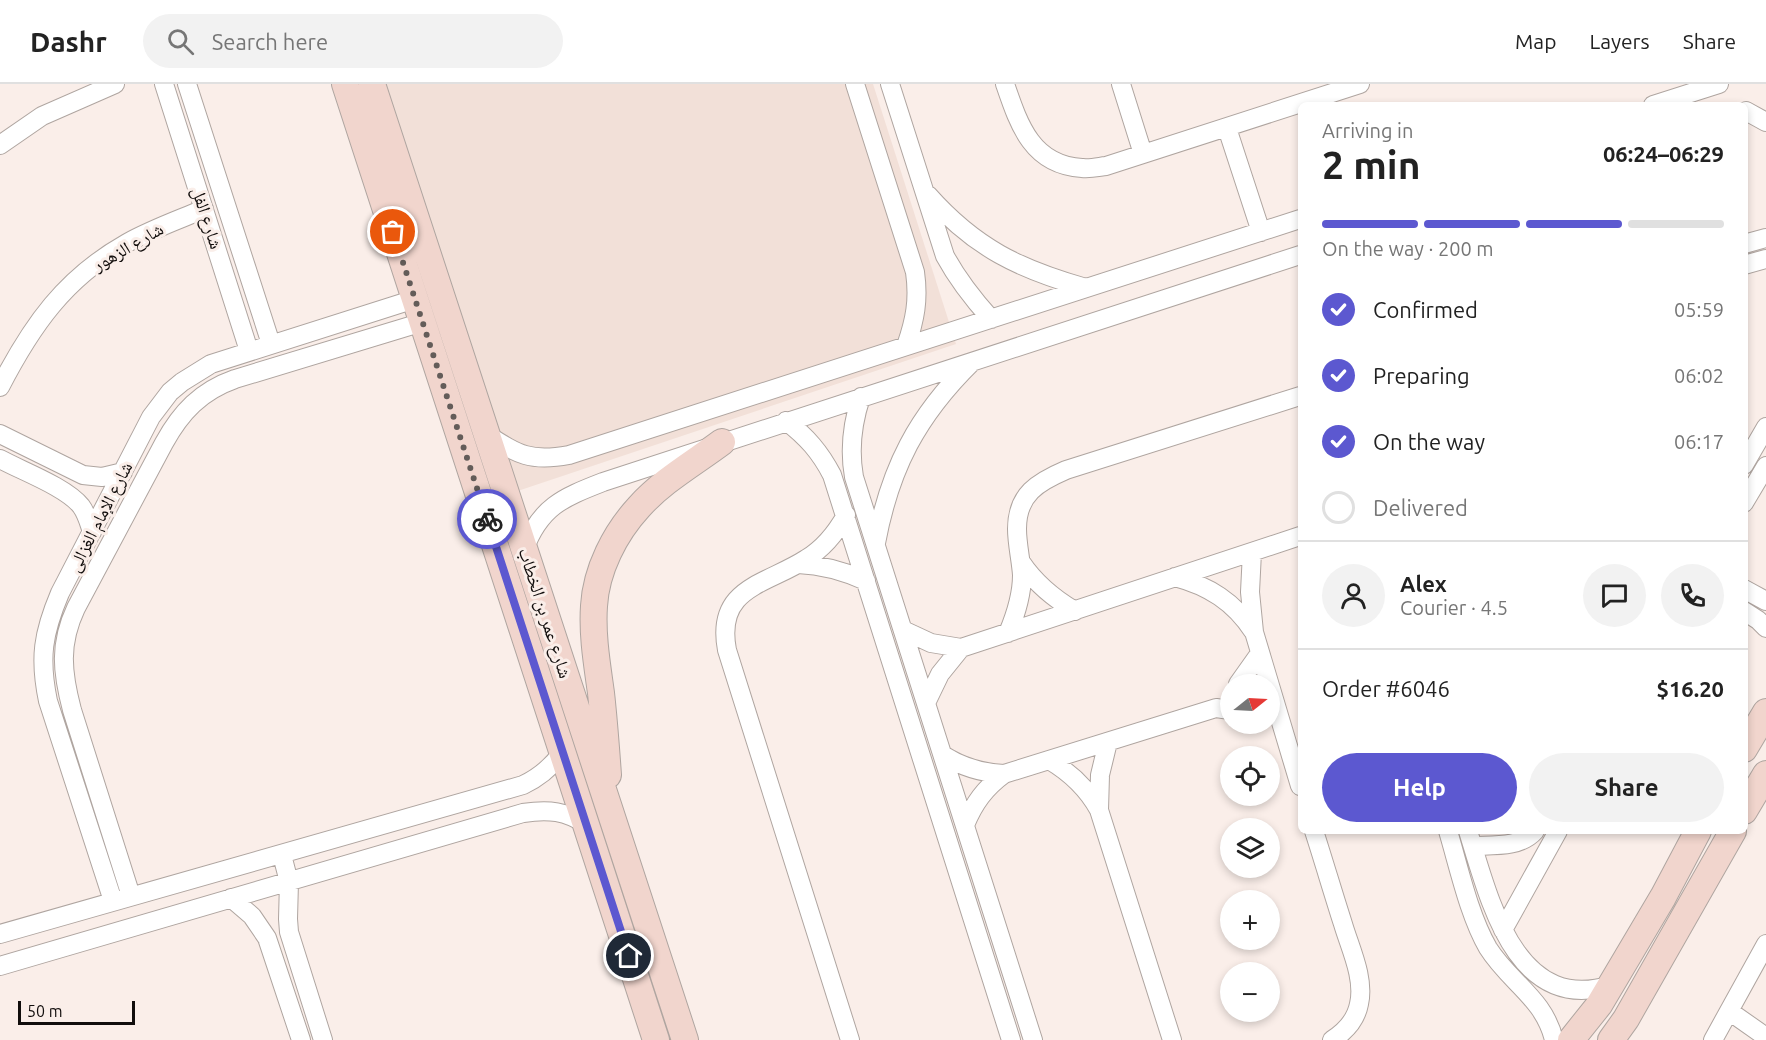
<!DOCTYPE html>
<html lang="en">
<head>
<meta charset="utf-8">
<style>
	:root { --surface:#fff; --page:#f2f2f2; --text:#222; --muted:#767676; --line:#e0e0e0; --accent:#5c58d0 }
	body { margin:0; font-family:Ubuntu,"Noto Naskh Arabic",sans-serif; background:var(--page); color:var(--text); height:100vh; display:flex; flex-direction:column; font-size:22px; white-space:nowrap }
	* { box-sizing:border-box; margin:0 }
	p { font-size:20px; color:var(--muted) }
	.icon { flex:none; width:33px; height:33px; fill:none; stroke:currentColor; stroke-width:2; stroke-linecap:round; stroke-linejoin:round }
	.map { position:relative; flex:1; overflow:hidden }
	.panel { position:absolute; left:1298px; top:18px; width:450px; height:732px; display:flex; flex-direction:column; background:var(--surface); border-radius:9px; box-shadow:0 3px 9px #0003 }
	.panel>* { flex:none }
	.needle { width:39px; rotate:72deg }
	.controls { position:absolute; left:1220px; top:590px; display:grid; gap:12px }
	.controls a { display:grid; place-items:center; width:60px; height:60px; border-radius:50%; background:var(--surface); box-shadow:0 3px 9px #0003; font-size:30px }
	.scale { position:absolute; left:18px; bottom:15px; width:117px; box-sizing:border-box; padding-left:6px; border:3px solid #110d0c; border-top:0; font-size:16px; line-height:21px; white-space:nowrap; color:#110d0c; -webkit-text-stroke:4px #faeee9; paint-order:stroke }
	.pin { position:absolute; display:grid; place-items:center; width:51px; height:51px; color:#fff; margin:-26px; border:3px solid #fff; border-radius:50%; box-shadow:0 2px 6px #0007 }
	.courier { position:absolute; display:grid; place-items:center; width:60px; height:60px; margin:-30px; border:4px solid #5c58d0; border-radius:50%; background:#fff; color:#222; box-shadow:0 2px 8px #0007 }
	.summary em { font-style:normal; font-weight:600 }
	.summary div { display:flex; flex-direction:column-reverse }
	.summary { display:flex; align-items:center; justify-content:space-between; height:102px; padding:0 24px }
	h1 { font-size:39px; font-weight:600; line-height:45px }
	.bar { display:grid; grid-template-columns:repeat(4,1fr); gap:9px 6px; align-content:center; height:72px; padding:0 24px }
	.bar i { height:8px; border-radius:4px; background:var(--line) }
	.bar .active { background:var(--accent) }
	.bar p { grid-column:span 4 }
	.line { display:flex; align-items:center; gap:15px; padding:0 24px; border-top:2px solid var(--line) }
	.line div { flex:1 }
	.round { display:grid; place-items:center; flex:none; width:63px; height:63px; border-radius:32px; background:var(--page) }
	ol { padding:0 24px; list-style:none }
	li { display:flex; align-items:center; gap:18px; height:66px }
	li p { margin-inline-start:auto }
	li .icon { padding:6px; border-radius:50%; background:var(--accent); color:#fff; stroke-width:4 }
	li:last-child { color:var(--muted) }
	li i { width:33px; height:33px; border:3px solid var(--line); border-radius:50% }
	.cta { display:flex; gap:12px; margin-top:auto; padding:12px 24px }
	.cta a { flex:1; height:69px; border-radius:36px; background:var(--accent); color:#fff; font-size:24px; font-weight:600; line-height:69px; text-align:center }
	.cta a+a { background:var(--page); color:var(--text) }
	header { display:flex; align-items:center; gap:36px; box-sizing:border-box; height:84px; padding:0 30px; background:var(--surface); border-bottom:2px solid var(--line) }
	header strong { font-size:28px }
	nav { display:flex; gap:33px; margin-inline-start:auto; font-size:21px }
	.search { width:420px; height:54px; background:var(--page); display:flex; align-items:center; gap:15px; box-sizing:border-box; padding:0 21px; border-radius:33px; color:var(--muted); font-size:22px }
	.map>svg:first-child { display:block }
	.built { fill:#f2e0d8 }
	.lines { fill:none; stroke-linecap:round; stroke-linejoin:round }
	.street-casing { stroke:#afa5a0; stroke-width:20 }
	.secondary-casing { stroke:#afa5a0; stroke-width:28 }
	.street { stroke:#fff; stroke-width:18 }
	.secondary { stroke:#f1d5cd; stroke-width:26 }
	.done { stroke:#635c59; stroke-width:6; stroke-dasharray:0 10.8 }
	.route { stroke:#5c58d0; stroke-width:8 }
	.labels { text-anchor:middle; stroke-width:6; stroke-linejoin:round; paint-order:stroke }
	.street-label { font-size:18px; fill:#110d0c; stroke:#faeee9 }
</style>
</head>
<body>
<header>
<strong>Dashr</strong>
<div class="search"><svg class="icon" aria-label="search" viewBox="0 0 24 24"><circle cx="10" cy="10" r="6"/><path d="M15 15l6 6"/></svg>Search here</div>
<nav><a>Map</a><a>Layers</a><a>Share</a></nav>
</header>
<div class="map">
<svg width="1766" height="956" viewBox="0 0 1766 956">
	<rect width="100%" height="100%" fill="#faeee9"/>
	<path class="built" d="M359 0H873L956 260 494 415Z"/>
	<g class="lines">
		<defs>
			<path id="street" d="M164 0 249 267
				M187 0 271 260
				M855 0 915 188C919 216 915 236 906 262
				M890 0 945 172C958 196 973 215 991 235
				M1005 0C1019 41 1032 81 1082 84 1090 85 1098 83 1106 82L1360 0
				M1121 0 1143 70
				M1653 21 1719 0
				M1746 27 1766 38
				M1227 44 1261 148
				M0 61 42 32 115 0
				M928 111C975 164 1019 185 1086 204
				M1744 160 1766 154
				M1744 181 1766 175
				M0 303C32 241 65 194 127 159 152 145 178 136 204 125
				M861 313C852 340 849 365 854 393L1033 956
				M786 337C807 353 820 368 832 391L1011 956
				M0 350 83 391 102 393 123 388
				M486 350C519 371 530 378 569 371L1300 135
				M0 375C22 387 66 403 81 422 87 430 89 439 92 448
				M1744 381 1766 343
				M1744 419 1766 382
				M846 431C836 449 824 464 806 475 766 501 715 503 727 566L850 956
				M876 459C890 384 917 332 972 278
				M524 466C540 423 562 414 603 398L1300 171
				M1252 468 1250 508 1254 548 1300 702
				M1021 478C1035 499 1053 514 1075 527
				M798 480C823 481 844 487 866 497
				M1175 493C1209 502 1234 518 1253 547
				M1744 505 1766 517
				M1744 527 1758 536 1766 544
				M903 546 931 559 961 564 1300 452
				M1008 549C1016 530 1022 512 1022 491 1021 476 1017 460 1017 445 1017 410 1038 398 1066 386L1300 312
				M1238 600 1260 569
				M926 619 940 590 961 564
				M943 671C962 683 981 689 1004 690
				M1049 676C1071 689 1087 704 1099 726L1172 956
				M1099 726 1100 691 1108 658
				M965 741C974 719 985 704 1004 690L1216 624 1230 626
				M1314 747C1324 778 1333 809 1343 840 1350 864 1365 894 1359 920 1356 936 1346 947 1332 956
				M1448 747C1459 784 1469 831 1488 864 1510 899 1544 914 1554 956
				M1468 747C1489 814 1515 931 1611 901
				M1473 762C1493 761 1520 764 1535 747
				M282 771 289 798 288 835 289 848 323 956
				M131 812 72 626C62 588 59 560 76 524L164 359C181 328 201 307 235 295L423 238
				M231 814 252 832 267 854 301 956
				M113 817 48 617C39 574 43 549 60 509L151 333 170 308 182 298 211 280 415 215
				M1503 846 1558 747
				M0 850 523 701C540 693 552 683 563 667
				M0 882 523 729C549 725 566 727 587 741
				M1729 927 1766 953
				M1713 956 1766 860"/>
			<path id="secondary" d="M345 0 656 956
				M372 0 685 956
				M1744 665 1766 628
				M608 691C606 663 604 636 601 609 597 580 592 551 594 522 596 486 615 449 639 423 662 397 694 379 722 358
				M1744 727 1766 690
				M1571 956 1599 921 1663 813 1698 747
				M1611 956 1626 935 1733 747"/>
		</defs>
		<use href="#street" class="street-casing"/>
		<use href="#secondary" class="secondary-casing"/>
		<use href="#street" class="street"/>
		<use href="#secondary" class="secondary"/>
	</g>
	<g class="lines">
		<path class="done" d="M393 148 487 435"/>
		<path class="route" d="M487 435 629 872"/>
	</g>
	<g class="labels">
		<g class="street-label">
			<text transform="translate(207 134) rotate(72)" y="6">شارع الفل</text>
			<text transform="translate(128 163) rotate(-30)" y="6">شارع الزهور</text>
			<text transform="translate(100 433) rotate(-63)" y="6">شارع الإمام الغزالى</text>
			<text transform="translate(545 529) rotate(72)" y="6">شارع عمر بن الخطاب</text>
		</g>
	</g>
</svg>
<div class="controls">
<a><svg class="needle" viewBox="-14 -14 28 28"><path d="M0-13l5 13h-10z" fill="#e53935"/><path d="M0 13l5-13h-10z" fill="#767676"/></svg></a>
<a><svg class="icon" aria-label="locate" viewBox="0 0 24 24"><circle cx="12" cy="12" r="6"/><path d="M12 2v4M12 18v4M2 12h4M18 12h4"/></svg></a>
<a><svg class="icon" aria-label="layers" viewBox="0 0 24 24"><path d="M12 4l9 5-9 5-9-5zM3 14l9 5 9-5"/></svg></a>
<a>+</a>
<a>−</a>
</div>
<div class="scale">50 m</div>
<div class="pin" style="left:393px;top:148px;background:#ea580c"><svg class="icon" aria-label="bag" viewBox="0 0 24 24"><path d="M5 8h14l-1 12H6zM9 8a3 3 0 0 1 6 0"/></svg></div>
<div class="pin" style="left:629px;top:872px;background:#1f2937"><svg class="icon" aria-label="home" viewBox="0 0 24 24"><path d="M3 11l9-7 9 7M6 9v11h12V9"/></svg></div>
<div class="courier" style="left:487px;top:435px"><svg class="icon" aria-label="bike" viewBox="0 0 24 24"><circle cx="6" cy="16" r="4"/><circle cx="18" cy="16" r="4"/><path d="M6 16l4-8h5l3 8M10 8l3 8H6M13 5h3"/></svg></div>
<section class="panel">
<div class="summary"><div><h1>2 min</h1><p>Arriving in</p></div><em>06:24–06:29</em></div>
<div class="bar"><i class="active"></i><i class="active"></i><i class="active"></i><i></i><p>On the way · 200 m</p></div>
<ol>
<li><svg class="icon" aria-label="check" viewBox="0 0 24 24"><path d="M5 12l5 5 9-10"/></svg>Confirmed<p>05:59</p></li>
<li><svg class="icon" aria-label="check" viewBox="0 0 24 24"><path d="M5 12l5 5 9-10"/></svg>Preparing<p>06:02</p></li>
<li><svg class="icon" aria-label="check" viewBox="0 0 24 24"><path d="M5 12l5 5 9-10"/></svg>On the way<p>06:17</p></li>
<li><i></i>Delivered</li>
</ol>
<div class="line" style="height:108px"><a class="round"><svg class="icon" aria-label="person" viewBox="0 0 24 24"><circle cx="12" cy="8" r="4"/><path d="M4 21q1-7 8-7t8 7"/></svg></a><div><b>Alex</b><p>Courier · 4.5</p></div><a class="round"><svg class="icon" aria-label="chat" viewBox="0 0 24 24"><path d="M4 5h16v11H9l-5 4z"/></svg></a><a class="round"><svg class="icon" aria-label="phone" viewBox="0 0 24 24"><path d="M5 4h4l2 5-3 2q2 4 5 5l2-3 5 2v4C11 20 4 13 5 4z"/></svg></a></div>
<div class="line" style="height:78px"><div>Order #6046</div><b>$16.20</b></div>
<div class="cta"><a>Help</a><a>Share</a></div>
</section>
</div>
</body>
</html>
